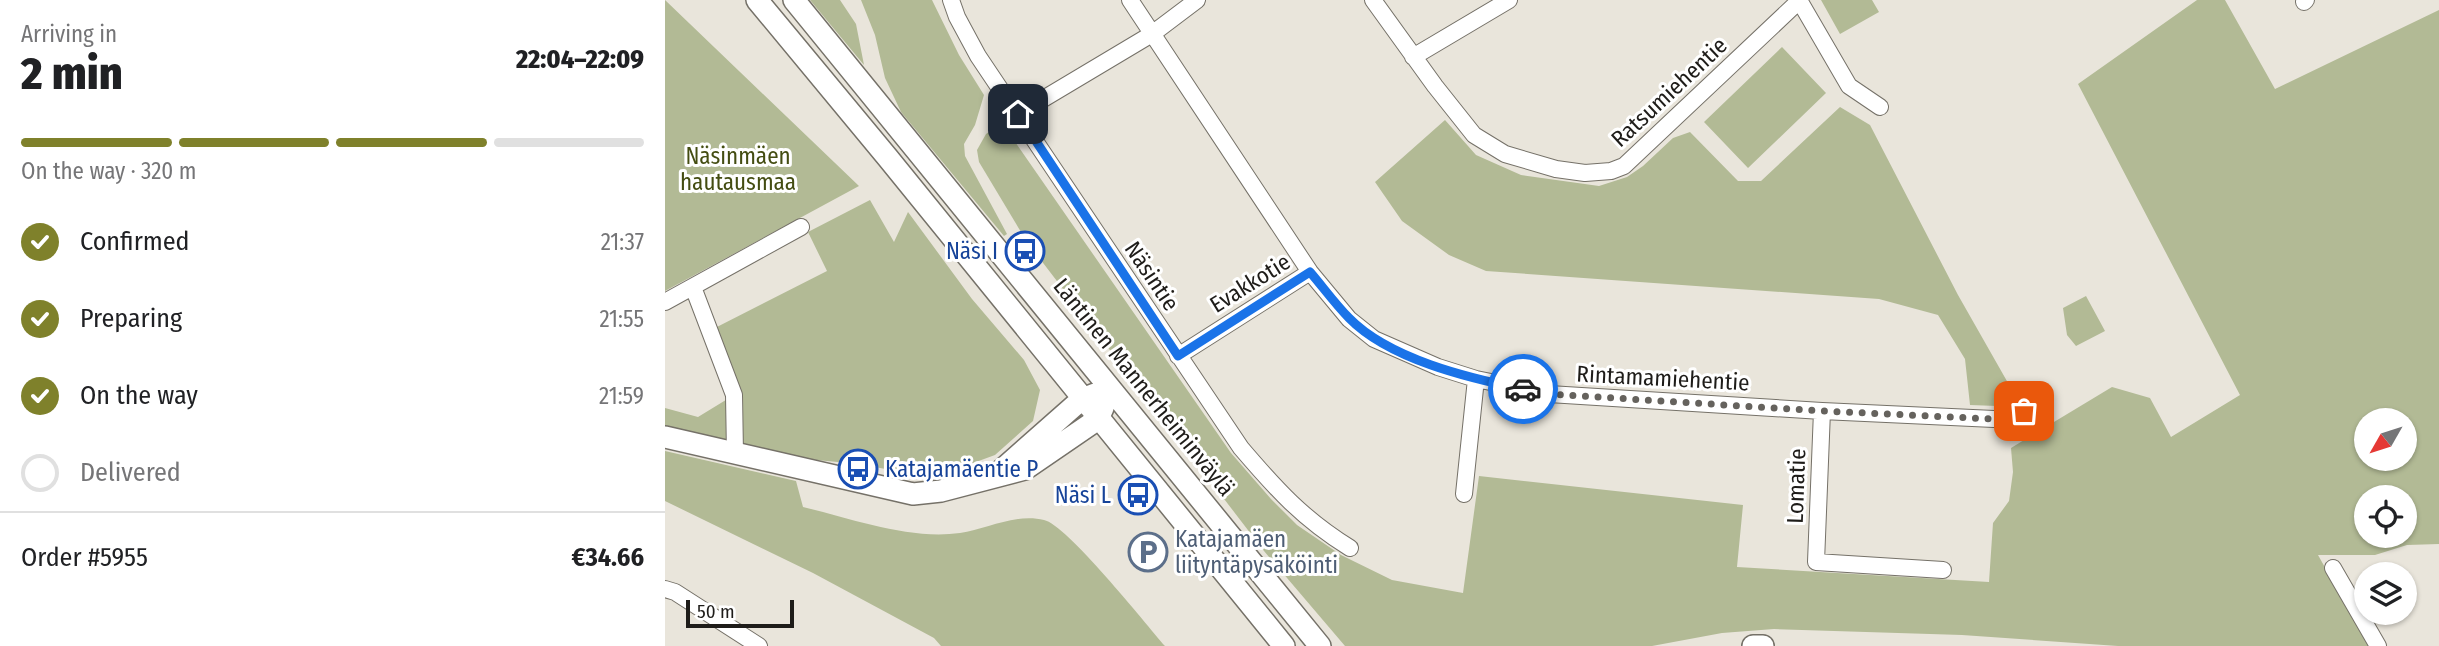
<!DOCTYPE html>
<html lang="en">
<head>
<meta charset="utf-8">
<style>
	:root { --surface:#fff; --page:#f2f2f2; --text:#202124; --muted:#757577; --line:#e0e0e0; --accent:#7f812b }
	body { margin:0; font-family:"Fira Sans Condensed",sans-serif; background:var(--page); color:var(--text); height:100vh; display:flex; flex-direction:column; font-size:26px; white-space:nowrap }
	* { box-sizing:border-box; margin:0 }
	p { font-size:23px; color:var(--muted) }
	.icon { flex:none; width:38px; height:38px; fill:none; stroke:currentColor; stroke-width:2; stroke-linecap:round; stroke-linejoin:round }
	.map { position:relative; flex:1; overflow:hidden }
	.sheet { display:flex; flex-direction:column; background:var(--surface); width:665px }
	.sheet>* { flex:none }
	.needle { width:46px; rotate:231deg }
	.buttons { position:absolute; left:1689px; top:408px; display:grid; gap:14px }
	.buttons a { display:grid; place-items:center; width:63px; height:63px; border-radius:50%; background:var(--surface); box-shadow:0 2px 5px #0004; font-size:35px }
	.scale { position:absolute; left:21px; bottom:18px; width:108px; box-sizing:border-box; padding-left:7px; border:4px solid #1e1c19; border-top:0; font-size:19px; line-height:24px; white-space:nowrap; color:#1e1c19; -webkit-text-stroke:5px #fff; paint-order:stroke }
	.pin { position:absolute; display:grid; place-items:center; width:60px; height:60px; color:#fff; margin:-30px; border-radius:14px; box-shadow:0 4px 10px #0006 }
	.courier { position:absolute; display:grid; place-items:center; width:70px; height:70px; margin:-35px; border:5px solid #1a73e8; border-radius:50%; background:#fff; color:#222; box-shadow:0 2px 9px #0007 }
	.headline em { font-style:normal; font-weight:800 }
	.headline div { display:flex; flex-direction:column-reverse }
	.headline { display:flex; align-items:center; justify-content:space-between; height:119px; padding:0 21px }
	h1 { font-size:46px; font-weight:800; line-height:52px }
	.bar { display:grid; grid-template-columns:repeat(4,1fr); gap:10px 7px; align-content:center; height:84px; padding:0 21px }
	.bar i { height:9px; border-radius:5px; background:var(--line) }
	.bar .current { background:var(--accent) }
	.bar p { grid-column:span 4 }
	.line { display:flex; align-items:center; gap:18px; padding:0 21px; border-top:2px solid var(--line) }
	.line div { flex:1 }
	ol { padding:0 21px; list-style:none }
	li { display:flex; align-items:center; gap:21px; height:77px }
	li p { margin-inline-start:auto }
	li .icon { padding:7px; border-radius:50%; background:var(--accent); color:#fff; stroke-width:4 }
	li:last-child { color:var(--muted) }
	li i { width:38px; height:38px; border:4px solid var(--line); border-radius:50% }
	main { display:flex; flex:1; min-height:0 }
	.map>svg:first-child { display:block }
	.green { fill:#b2ba95; fill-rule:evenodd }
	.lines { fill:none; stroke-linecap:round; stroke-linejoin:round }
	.street-casing { stroke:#757168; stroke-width:18 }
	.secondary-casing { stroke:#757168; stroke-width:24 }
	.street { stroke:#fff; stroke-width:16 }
	.secondary { stroke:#fff; stroke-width:21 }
	.done { stroke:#65625d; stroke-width:7; stroke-dasharray:0 12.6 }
	.route { stroke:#1a73e8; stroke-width:9 }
	.labels { text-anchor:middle; stroke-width:6; stroke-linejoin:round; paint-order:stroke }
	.street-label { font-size:23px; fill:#1e1c19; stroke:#fff }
	.park-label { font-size:23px; fill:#444d12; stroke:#fff }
	.transit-label { font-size:23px; fill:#164399; stroke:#fff; text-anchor:end }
	.service-label { font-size:23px; fill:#4e5e75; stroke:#fff; text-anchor:start }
</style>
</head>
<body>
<main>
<section class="sheet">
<div class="headline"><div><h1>2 min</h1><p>Arriving in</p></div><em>22:04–22:09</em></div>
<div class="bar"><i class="current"></i><i class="current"></i><i class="current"></i><i></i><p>On the way · 320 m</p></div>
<ol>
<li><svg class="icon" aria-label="check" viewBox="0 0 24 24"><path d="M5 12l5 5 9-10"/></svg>Confirmed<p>21:37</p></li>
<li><svg class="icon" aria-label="check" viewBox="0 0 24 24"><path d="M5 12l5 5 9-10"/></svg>Preparing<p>21:55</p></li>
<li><svg class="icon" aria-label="check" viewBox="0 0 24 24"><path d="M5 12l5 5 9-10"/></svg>On the way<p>21:59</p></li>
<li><i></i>Delivered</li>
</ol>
<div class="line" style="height:91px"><div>Order #5955</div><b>€34.66</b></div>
</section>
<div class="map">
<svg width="1774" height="646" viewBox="0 0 1774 646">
	<rect width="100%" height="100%" fill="#e9e5db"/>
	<path class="green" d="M0 0 194 186 0 291Z
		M145 0H175L191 24 199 65Z
		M196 0H267L294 55 319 95 310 125 299 144 300 156 342 234 339 236 236 112 220 78 210 35Z
		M1156 0H1207L1214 12 1175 34Z
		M1532 0H1560L1610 89 1774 10V544L1742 545 1710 555H1653L1704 646H1453L1297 635 1109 629 1057 633 987 646H680L599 551 362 242 314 162 312 150 321 134 337 123 566 453 606 499 632 525 676 555 727 580 798 593 814 476 1078 505 1072 567 1324 582 1328 523 1344 501 1348 472 1346 448 1447 387 1485 398 1506 437 1575 395 1413 84ZM1701 420H1740V458H1701ZM1701 497H1740V536H1701Z
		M1117 47 1161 93 1083 168 1039 122Z
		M1175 107 1205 125 1293 295 1351 397 1332 406 1305 405 1300 359 1273 315 1214 299 821 271 784 255 737 221 710 182 780 120 811 155 856 175 934 186 962 177 978 166 1008 138 1025 132 1073 181H1096Z
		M205 200 229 242 243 212 307 299 359 360 375 390 368 421 330 455 289 470 247 474 194 464 98 455 0 430V408L33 417 69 395 46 330 162 271 143 232Z
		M1421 296 1440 331 1411 346 1402 335 1398 308Z
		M0 451 131 481 138 507C188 519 244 540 295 533 322 529 351 513 379 520 401 524 481 624 500 646H276L269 638 148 573 0 501Z"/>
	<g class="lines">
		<defs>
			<path id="street" d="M286 0 292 17 313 56 576 448C611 489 638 519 685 548
				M465 0 645 272 684 319 709 339 773 367 811 379 884 394 1157 411 1329 419H1347L1370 402
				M708 0 770 86 809 135 840 154 891 169 920 173 946 171 959 166 1134 1
				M1134 0 1184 86 1215 107
				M1639 2 1641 0
				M748 57 844 0
				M353 114 487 34 532 0
				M28 287 69 395 70 454
				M0 302 136 227
				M513 356 645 272
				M1157 411 1151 562 1278 570
				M799 494 811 379
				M1668 568 1713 646
				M0 589 10 592 94 646"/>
			<path id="secondary" d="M92 0 223 158 619 646
				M129 0 655 646
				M0 437 248 494 276 491 360 469 433 419 438 408
				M331 475 417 399 430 394
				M1088 646H1098"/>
		</defs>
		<use href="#street" class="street-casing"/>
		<use href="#secondary" class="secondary-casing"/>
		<use href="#street" class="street"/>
		<use href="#secondary" class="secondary"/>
	</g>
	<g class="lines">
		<path class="done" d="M858 389 884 394 1157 411 1329 419H1347L1359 411"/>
		<path class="route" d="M353 114 513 356 645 272C658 287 670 304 684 318 724 359 803 378 858 389"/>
	</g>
	<defs>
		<symbol id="bus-ring" viewBox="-11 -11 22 22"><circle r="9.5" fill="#fff" stroke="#1a4fb4" stroke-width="1.5"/><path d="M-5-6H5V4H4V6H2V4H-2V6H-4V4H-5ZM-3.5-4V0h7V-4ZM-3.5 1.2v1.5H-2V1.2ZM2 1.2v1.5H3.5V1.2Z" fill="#1a4fb4"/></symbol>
		<symbol id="parking-ring" viewBox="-11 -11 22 22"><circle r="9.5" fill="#fff" stroke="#5c6f8a" stroke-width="1.5"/><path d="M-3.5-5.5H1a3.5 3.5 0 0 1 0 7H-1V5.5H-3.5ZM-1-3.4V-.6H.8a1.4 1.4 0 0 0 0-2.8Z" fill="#5c6f8a"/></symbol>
	</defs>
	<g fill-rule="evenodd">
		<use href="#bus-ring" x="338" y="229" width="44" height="44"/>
		<use href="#bus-ring" x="171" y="447" width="44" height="44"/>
		<use href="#bus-ring" x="451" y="473" width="44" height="44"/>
		<use href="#parking-ring" x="461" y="530" width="44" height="44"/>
	</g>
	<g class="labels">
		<g class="street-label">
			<text transform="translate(1004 92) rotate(-43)" y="8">Ratsumiehentie</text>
			<text transform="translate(487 276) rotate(56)" y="8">Näsintie</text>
			<text transform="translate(585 283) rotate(-32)" y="8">Evakkotie</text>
			<text transform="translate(998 378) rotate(3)" y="8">Rintamamiehentie</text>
			<text transform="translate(479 387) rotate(51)" y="8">Läntinen Mannerheiminväylä</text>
			<text transform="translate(1131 486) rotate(-88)" y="8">Lomatie</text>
		</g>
		<g class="park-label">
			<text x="73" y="164">Näsinmäen<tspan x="73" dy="26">hautausmaa</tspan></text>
		</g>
		<g class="transit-label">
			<text x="333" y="259">Näsi I</text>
			<text x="220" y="477" text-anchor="start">Katajamäentie P</text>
			<text x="446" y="503">Näsi L</text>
		</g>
		<g class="service-label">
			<text x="510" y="547">Katajamäen<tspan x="510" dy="26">liityntäpysäköinti</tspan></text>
		</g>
	</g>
</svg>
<div class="buttons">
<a><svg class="needle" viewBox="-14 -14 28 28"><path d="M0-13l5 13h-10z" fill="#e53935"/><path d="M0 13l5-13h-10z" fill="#757577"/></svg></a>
<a><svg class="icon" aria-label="locate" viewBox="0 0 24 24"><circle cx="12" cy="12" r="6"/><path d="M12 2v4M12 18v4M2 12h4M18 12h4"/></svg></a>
<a><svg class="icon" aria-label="layers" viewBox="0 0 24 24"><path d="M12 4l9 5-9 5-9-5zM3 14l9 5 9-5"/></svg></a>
</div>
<div class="scale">50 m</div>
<div class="pin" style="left:1359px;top:411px;background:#ea580c"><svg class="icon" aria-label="bag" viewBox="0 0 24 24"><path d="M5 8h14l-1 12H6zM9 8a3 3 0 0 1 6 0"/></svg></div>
<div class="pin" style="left:353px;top:114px;background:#1f2937"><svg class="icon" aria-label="home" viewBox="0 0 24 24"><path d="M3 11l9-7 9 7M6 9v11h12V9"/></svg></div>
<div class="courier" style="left:858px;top:389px"><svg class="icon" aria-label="car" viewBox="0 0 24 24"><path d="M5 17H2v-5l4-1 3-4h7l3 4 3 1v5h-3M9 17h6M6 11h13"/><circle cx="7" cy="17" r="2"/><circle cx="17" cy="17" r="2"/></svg></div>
</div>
</main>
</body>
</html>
